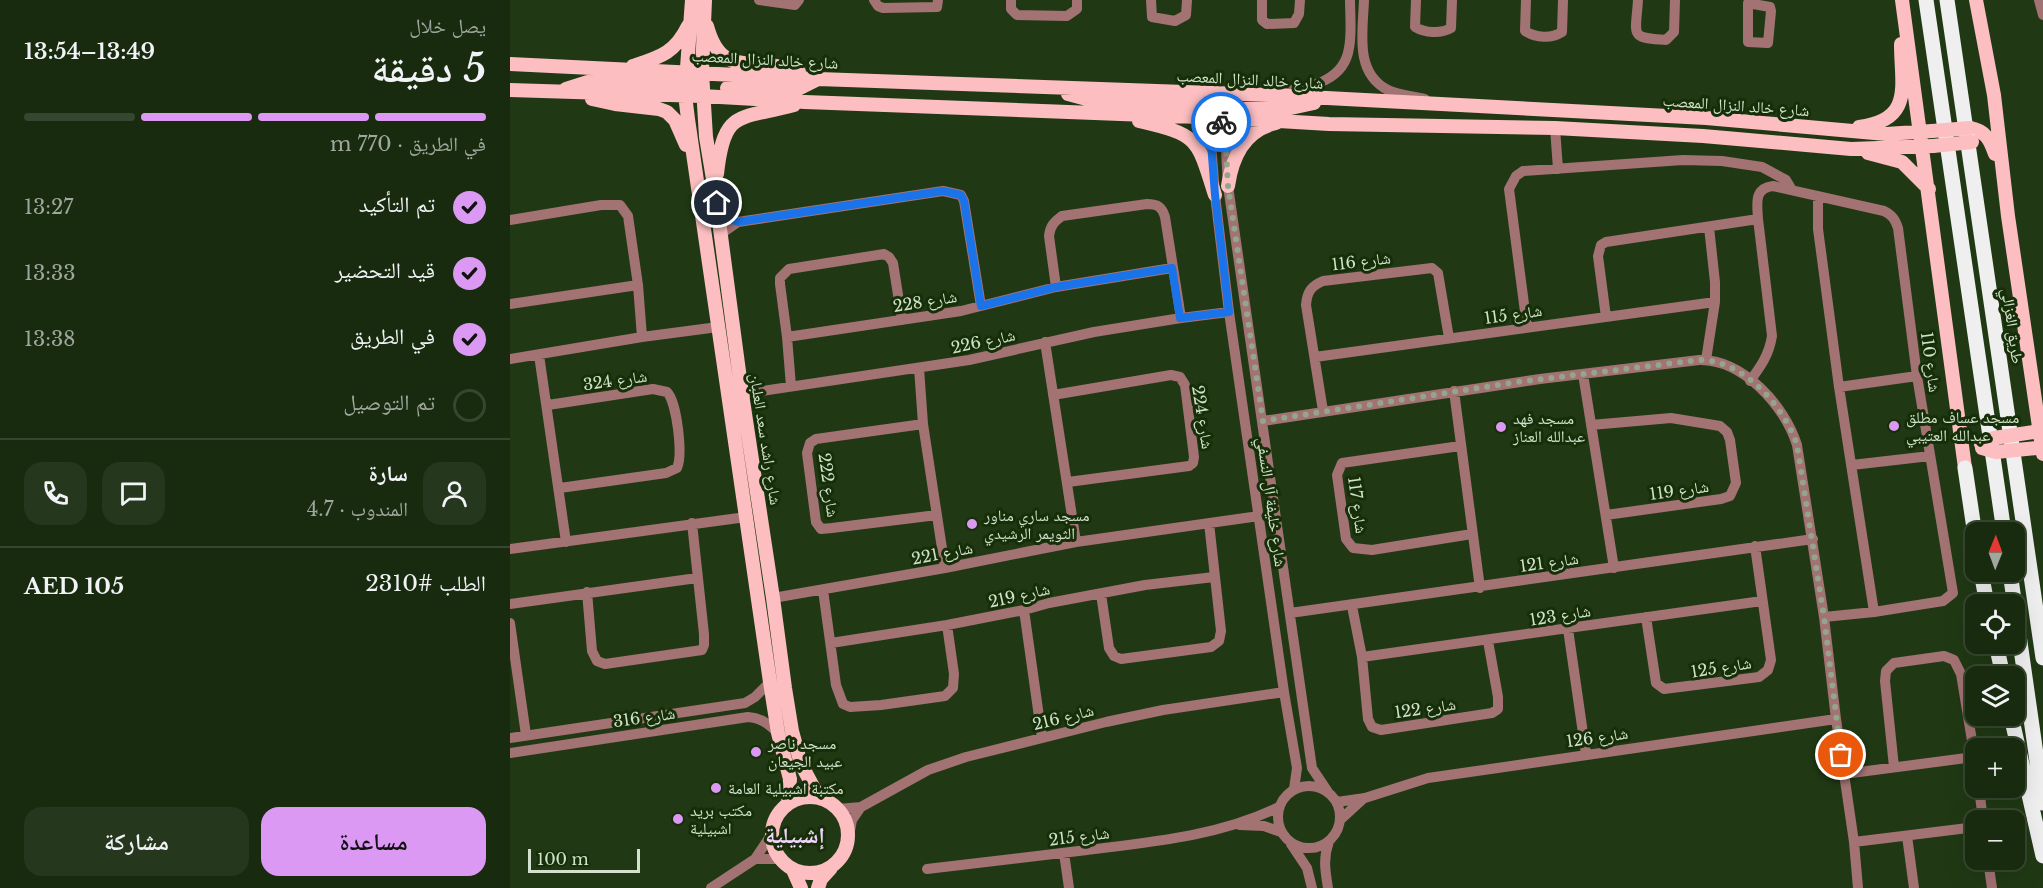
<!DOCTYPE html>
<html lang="ar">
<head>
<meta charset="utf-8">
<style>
	:root { --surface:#182b0f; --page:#25371d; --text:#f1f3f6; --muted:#9fa79e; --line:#36472f; --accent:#dc99f4 }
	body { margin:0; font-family:"Libre Baskerville","Noto Naskh Arabic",serif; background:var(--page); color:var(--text); direction:rtl; height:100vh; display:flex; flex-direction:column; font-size:22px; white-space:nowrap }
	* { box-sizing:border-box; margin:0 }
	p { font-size:20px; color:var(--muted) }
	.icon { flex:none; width:33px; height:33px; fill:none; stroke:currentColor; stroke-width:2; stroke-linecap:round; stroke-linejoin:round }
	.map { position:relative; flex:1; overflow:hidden; direction:ltr }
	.side { display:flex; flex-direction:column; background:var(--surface); width:510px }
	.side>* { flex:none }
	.needle { width:39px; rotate:1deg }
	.controls { position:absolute; left:1455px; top:522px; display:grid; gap:12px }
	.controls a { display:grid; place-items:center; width:60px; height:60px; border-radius:12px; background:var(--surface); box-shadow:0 6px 24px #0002,0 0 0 2px var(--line); font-size:30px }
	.scale { position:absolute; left:18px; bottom:15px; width:112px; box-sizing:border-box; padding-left:6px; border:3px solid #d1e1cb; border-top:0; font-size:16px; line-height:21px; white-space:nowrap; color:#d1e1cb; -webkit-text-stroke:4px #162f09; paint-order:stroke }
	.pin { position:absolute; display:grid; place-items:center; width:51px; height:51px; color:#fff; margin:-26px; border:3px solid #fff; border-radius:50%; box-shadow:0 2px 6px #0007 }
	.courier { position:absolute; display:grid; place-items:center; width:60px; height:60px; margin:-30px; border:4px solid #1a73e8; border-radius:50%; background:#fff; color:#222; box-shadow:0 2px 8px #0007 }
	.head em { font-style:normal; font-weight:600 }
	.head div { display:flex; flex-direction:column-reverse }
	.head { display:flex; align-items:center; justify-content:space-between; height:102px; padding:0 24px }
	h1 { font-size:39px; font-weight:600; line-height:45px }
	.bar { display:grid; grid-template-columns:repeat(4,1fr); gap:9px 6px; align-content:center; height:72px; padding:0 24px }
	.bar i { height:8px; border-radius:4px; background:var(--line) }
	.bar .on { background:var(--accent) }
	.bar p { grid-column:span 4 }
	.line { display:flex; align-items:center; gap:15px; padding:0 24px; border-top:2px solid var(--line) }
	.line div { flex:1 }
	.round { display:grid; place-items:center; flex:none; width:63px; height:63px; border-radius:18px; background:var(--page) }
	ol { padding:0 24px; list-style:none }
	li { display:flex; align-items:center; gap:18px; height:66px }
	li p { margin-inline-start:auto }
	li .icon { padding:6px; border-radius:50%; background:var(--accent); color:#111; stroke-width:4 }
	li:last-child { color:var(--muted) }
	li i { width:33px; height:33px; border:3px solid var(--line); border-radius:50% }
	.primary-button { display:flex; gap:12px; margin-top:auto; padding:12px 24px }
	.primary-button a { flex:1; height:69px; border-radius:18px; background:var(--accent); color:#111; font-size:24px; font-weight:600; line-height:69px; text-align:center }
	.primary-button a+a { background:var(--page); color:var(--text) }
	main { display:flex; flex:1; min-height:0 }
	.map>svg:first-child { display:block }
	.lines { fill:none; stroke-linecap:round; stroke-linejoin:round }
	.minor { stroke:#a37273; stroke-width:10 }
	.major { stroke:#fcbec0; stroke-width:14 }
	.highway { stroke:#efefef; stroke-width:15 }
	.major-bridge { stroke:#fcbec0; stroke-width:14 }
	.done { stroke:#93a68b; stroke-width:6; stroke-dasharray:0 10.8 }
	.route { stroke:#1a73e8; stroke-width:8 }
	.poi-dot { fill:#dc99f4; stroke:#162f09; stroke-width:2 }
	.labels { text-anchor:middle; stroke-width:6; stroke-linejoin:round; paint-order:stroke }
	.street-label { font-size:16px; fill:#d1e1cb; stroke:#162f09 }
	.poi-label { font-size:16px; fill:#d1e1cb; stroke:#162f09; text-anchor:start }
	.district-label { font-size:22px; font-weight:bold; fill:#f1d5fc; stroke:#162f09 }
</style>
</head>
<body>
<main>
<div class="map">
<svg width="1533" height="888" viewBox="0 0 1533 888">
	<rect width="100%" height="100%" fill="#203914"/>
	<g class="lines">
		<path class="minor" d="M249 0 285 5 289 0
			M364 0 368 6 373 8 427 7 428 0
			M501 0V9L507 15 557 16 567 9V0
			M641 0 642 17 665 21 676 15 677 0
			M752 0V20L757 24 784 23 789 14 790 0
			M854 0C853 31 844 73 878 90 888 95 903 96 915 99
			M906 0 905 27C915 33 931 34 941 28L942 0
			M1016 0 1015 31C1026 38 1041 39 1052 32L1053 0
			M1128 0C1126 35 1118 38 1156 40L1164 32 1165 0
			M1529 0 1533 15
			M1238 3 1260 7 1261 11 1258 43 1238 42Z
			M772 92C799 87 834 82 839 48 842 33 840 15 840 0
			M1045 128 1048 169
			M1308 196V229L1329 387 1364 612
			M0 220 91 205H110L118 216 128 285 132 337
			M211 234 228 222 433 191 451 195 454 201 471 306
			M546 287 539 236C540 226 544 222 552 216L637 204C648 204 652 207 655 217L671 318
			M0 304 128 285
			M1096 317 1088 256 1091 245 1096 242 1248 219
			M1017 327 999 189 1006 176 1013 171 1173 160 1212 161 1252 167 1276 180 1282 190
			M277 337 451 311 546 287 662 268
			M535 342 566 542
			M29 355 56 542
			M805 357 1205 302
			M0 359 132 337 208 327
			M1196 360 1205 302V282L1199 227
			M409 368 413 424 435 568
			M1073 374 1104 568
			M1240 381C1251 366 1259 355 1262 336L1248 219C1247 203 1244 188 1263 186L1374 211C1382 215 1385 219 1388 228L1407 376 1443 593 1433 601 1364 612 1314 617
			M281 386 277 337 270 284V278L279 269 374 254 379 257 383 263 392 320
			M1329 387 1407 376
			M944 391 970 588
			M232 394 459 360 584 332 671 318 719 312
			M543 395 661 375 670 377 675 385 684 457 683 463 679 466 558 482
			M38 405 143 389 157 392C167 402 173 455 167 468L156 473 50 488
			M813 411 796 305C797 292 801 286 813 281L922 268 928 273 939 338
			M753 421 1030 379 1189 360C1233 359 1275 406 1287 445L1314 617 1326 719 1344 842 1348 888
			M413 424 306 439 300 443 297 453 306 522 311 529 322 528 427 515
			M1081 425 1161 418 1210 426 1217 432 1220 440 1226 483 1220 496 1211 499 1096 515
			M950 446 839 462 832 463 827 475 836 539 843 548 862 550 962 534
			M1342 465 1420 456
			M0 549 236 517
			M313 590 326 685 333 704 340 707 371 705 435 696 443 688 444 674 437 625
			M77 592 82 651 87 661 95 664 192 650 194 645V634L182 523
			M591 594 599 648 604 656 611 659 701 647 709 641 711 631 699 523
			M263 598 435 568 566 542 749 516
			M0 604 187 578
			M842 606 852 657 858 719 862 727 871 730 982 713 988 709V697L978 641
			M514 610 532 738
			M780 613 1303 539
			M1136 617 1146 683 1154 689 1249 677 1258 670 1261 660 1245 546
			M0 623 16 735
			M1058 629 1076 754
			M321 643 437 625 514 610 539 603 635 585 704 577
			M852 657 1252 601
			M0 738 235 703 245 697 260 682
			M0 753 238 717C252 718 258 724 268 733
			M1384 767 1375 681 1376 671 1384 663 1434 656 1444 660 1451 674 1466 765
			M1334 774 1464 757
			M768 817a31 31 0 1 1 62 0a31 31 0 1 1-62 0Z
			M1469 788 1473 820
			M784 789 787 768 774 692 719 312 705 195 700 131 708 117 715 132 718 186 802 768 818 792
			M827 802 855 798 918 778 1326 719
			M328 809 351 807 418 770 456 757 596 722 653 710 774 692
			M830 820 854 798
			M730 825 754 826 771 832
			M339 836 342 820 351 807
			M1397 836 1404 888
			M1344 842 1466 827
			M781 844 797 868 802 888
			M554 853 559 888
			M245 859H270
			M1478 860 1482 888
			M417 869C471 863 524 856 577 850 642 842 710 836 769 807
			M201 888 245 859 261 835
			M818 888C815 870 813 858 819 841"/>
		<path class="major" d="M182 0 175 95 178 119 260 682 268 733 280 779 278 804
			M195 0 192 72 196 137 205 191 232 394 263 598 275 688 282 731 291 764 306 792 318 801
			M1392 0 1455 468
			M1466 0 1484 95 1498 216 1533 454
			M197 26C209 70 230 61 266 66 274 67 282 70 289 72
			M0 64 308 79 759 95 1196 118 1376 134 1422 131
			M123 66C150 57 165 53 178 26
			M217 88 286 90 308 79
			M56 89 78 82 183 85
			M0 90 192 96 295 102 715 118 819 124 1045 128 1193 136 1341 149 1423 146
			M558 94 584 101 687 105 699 110 708 117 740 106 781 108 804 103
			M82 99 105 104 149 109 157 112 165 120 176 145
			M629 121C689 135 687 138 705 195
			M1349 127C1404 120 1391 86 1391 44
			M1460 128C1476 131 1480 140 1485 154
			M1358 153 1392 162 1419 189
			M207 174C214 108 229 120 284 105
			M718 186C722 157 735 130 766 123
			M262 835a38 38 0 1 1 76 0a38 38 0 1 1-76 0Z
			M283 870 291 888
			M308 888 311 879 321 868"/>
		<path class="highway" d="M1416 0 1494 532
			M1437 0 1533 658
			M1455 468 1466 542
			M1471 572 1477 604
			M1500 572 1533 803
			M1486 644 1493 676
			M1501 716 1533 856"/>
		<path class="major-bridge" d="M1422 131 1460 128
			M1423 146 1462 142
			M1471 444 1484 438 1524 432
			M1472 448 1486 452 1527 448"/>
	</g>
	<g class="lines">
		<path class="done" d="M711 122 715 132 718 186 753 421 1008 382 1189 360C1232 359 1275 407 1287 445L1314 617 1331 755"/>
		<path class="route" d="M207 203 208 215 228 222 433 191 451 195 454 201 471 306 546 287 662 268 670 318 719 312 705 195 700 130 708 117 711 122"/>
	</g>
	<g class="poi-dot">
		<circle cx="1384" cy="426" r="6"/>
		<circle cx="991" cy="427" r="6"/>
		<circle cx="462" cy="524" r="6"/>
		<circle cx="246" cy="752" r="6"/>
		<circle cx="206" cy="788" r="6"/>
		<circle cx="168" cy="819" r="6"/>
	</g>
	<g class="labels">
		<g class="street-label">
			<text transform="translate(255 59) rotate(3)" y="6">شارع خالد النزال المعصب</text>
			<text transform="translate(740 79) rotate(3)" y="6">شارع خالد النزال المعصب</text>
			<text transform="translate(1226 105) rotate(4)" y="6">شارع خالد النزال المعصب</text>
			<text transform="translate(851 261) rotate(-7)" y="6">شارع 116</text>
			<text transform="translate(415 301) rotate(-9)" y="6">شارع 228</text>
			<text transform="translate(1003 314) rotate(-8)" y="6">شارع 115</text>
			<text transform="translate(1503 326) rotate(82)" y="6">طريق الغزالي</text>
			<text transform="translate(473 341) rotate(-12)" y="6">شارع 226</text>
			<text transform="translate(1421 362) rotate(82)" y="6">شارع 110</text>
			<text transform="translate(105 380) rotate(-8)" y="6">شارع 324</text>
			<text transform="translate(693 417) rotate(81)" y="6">شارع 224</text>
			<text transform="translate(256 439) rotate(81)" y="6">شارع راشد سعد العلبان</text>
			<text transform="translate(319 485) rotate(82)" y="6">شارع 222</text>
			<text transform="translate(1169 490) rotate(-8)" y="6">شارع 119</text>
			<text transform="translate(762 502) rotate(82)" y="6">شارع خليفة آل النسفي</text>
			<text transform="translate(848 505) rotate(82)" y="6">شارع 117</text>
			<text transform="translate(432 553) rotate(-11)" y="6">شارع 221</text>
			<text transform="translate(1039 562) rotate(-8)" y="6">شارع 121</text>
			<text transform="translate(509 595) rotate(-13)" y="6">شارع 219</text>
			<text transform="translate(1050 615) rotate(-9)" y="6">شارع 123</text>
			<text transform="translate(1211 667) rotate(-9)" y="6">شارع 125</text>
			<text transform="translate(915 708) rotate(-8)" y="6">شارع 122</text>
			<text transform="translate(134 717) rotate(-8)" y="6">شارع 316</text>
			<text transform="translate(553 717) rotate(-14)" y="6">شارع 216</text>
			<text transform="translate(1087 737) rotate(-8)" y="6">شارع 126</text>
			<text transform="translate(569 836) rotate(-7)" y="6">شارع 215</text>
		</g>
		<g class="poi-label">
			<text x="1396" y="423">مسجد عساف مطلق<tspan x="1396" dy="18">عبدالله العتيبي</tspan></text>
			<text x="1003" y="424">مسجد فهد<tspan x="1003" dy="18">عبدالله العناز</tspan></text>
			<text x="474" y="521">مسجد ساري مناور<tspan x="474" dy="18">الثويمر الرشيدي</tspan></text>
			<text x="258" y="749">مسجد ناصر<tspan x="258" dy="18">عبيد الجيعان</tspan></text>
			<text x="218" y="794">مكتبة اشبيلية العامة</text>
			<text x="180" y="816">مكتب بريد<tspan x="180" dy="18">اشبيلية</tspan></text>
		</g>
		<g class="district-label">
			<text x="285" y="843">إشبيلية</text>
		</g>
	</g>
</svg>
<div class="controls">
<a><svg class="needle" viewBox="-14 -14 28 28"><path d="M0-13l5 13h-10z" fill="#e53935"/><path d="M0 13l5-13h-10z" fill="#9fa79e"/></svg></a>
<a><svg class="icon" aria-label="locate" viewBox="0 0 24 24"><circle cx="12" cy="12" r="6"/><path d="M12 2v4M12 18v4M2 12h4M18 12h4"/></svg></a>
<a><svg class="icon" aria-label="layers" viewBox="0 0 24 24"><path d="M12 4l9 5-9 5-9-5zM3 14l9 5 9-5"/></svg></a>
<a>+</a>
<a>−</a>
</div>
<div class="scale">100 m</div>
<div class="pin" style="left:1331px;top:755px;background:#ea580c"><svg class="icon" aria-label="bag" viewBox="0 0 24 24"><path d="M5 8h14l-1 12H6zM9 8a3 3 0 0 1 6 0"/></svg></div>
<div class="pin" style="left:207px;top:203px;background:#1f2937"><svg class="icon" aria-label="home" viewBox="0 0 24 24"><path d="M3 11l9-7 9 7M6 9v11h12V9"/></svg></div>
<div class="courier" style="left:711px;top:122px"><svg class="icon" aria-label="bike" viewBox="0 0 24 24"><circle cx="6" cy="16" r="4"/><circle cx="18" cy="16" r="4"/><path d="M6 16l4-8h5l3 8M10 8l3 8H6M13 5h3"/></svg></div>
</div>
<section class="side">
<div class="head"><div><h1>5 دقيقة</h1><p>يصل خلال</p></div><em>13:49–13:54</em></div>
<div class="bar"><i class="on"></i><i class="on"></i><i class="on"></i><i></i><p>في الطريق · 770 m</p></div>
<ol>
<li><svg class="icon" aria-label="check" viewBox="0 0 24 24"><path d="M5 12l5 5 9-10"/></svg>تم التأكيد<p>13:27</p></li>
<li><svg class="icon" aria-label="check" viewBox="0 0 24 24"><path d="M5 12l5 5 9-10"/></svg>قيد التحضير<p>13:33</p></li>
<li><svg class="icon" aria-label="check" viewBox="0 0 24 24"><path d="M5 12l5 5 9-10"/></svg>في الطريق<p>13:38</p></li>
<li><i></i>تم التوصيل</li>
</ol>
<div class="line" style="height:108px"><a class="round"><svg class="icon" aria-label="person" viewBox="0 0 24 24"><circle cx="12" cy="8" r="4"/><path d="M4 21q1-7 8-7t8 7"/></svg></a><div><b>سارة</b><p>المندوب · 4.7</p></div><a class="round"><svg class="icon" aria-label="chat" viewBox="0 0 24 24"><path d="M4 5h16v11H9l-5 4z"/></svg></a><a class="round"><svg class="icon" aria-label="phone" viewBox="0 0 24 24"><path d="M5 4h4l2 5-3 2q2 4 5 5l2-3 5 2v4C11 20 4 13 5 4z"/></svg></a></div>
<div class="line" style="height:78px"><div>الطلب #2310</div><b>AED 105</b></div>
<div class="primary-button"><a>مساعدة</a><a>مشاركة</a></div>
</section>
</main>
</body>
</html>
